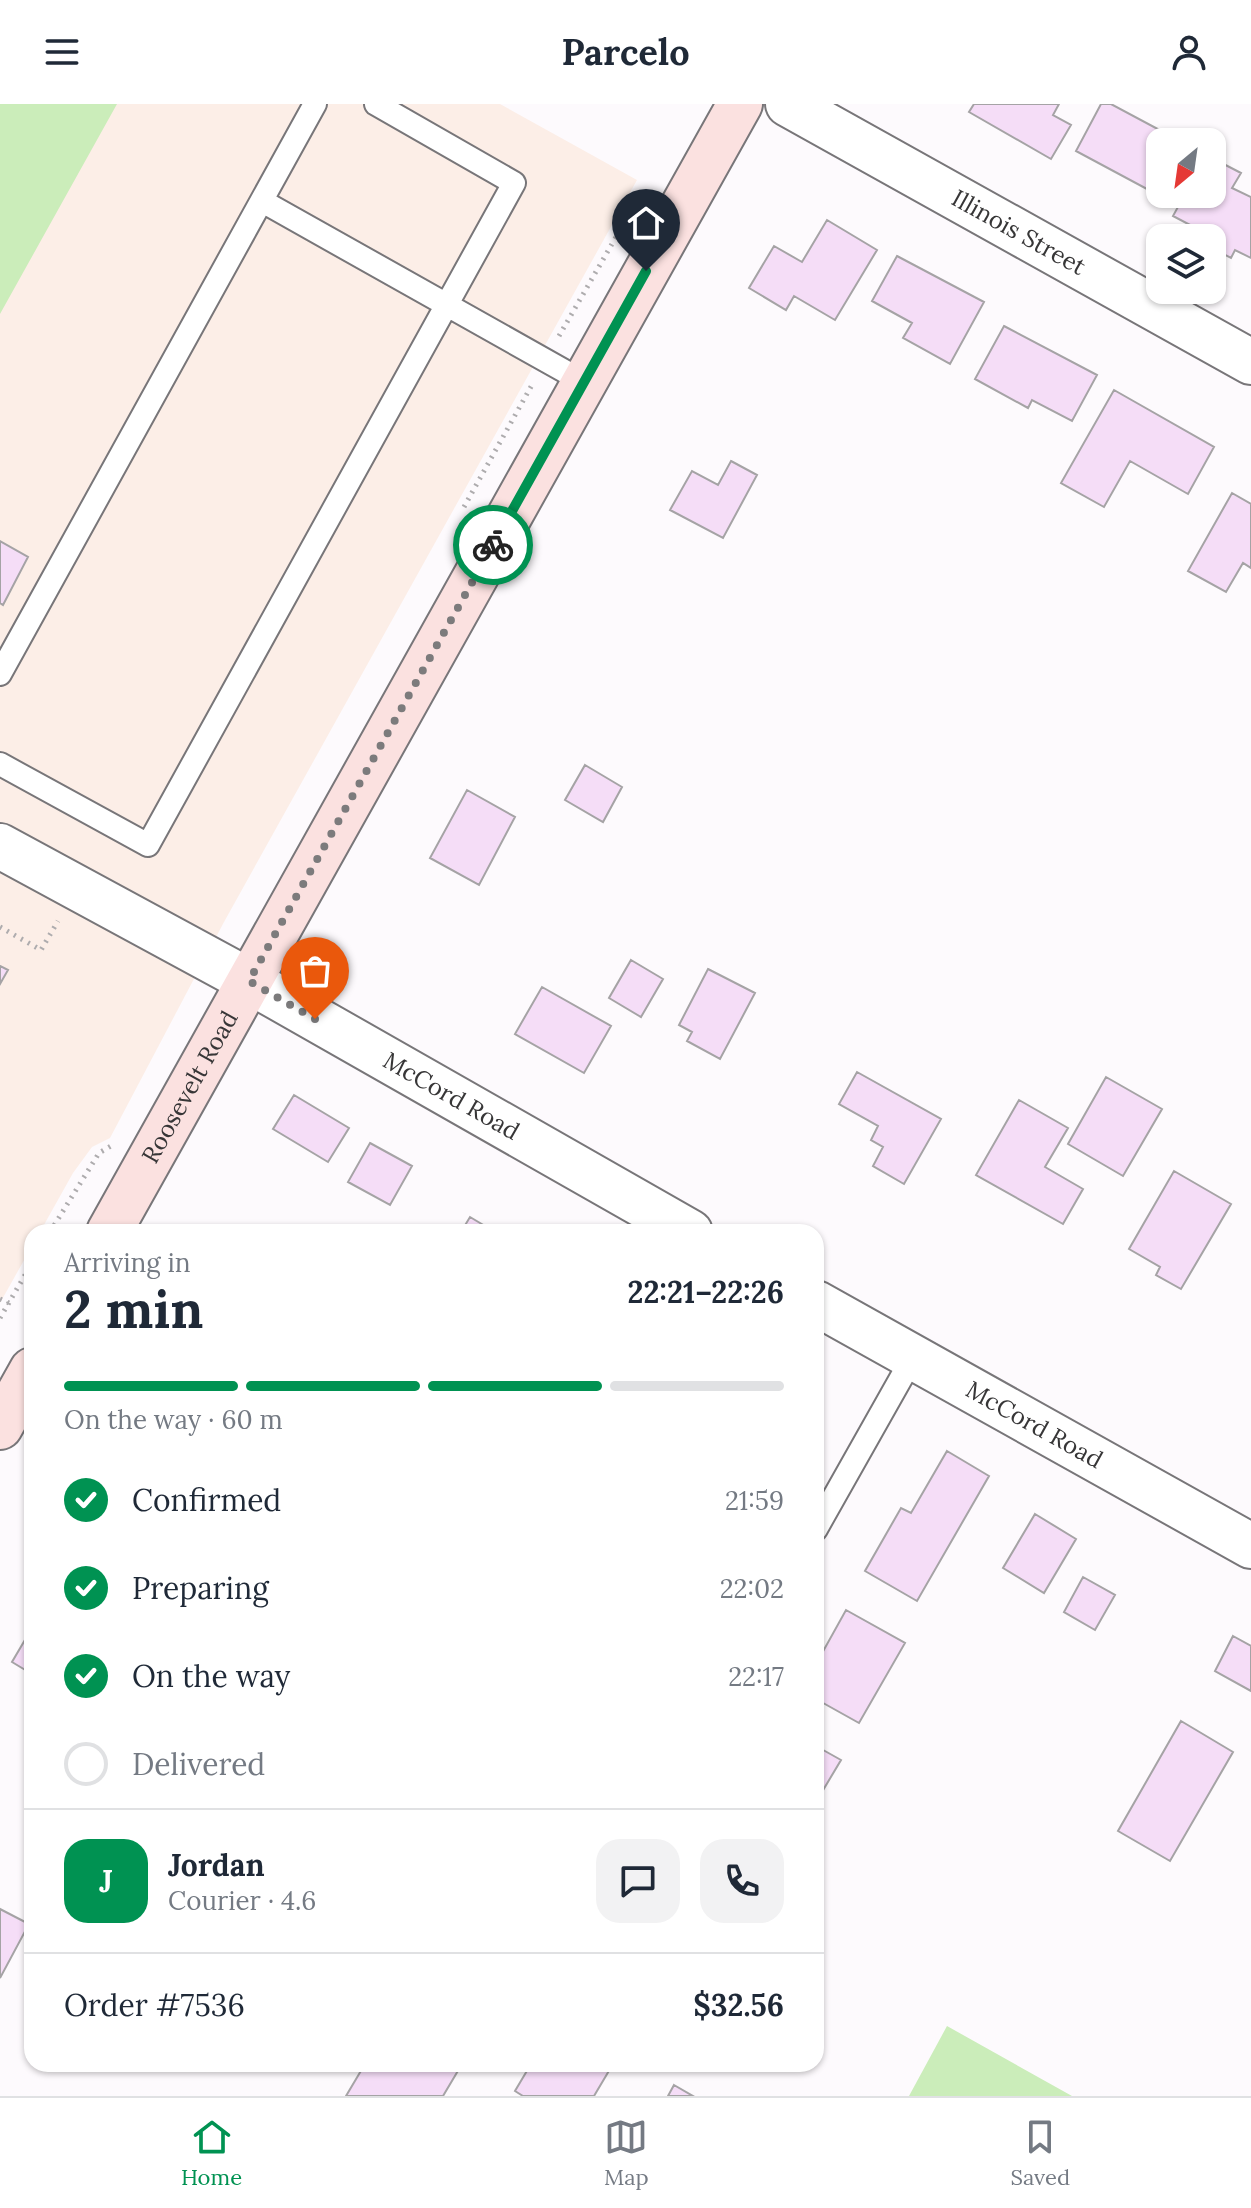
<!DOCTYPE html>
<html lang="en">
<head>
<meta charset="utf-8">
<style>
	:root { --surface:#fff; --page:#f2f2f3; --text:#1f2937; --muted:#747a83; --line:#e0e1e3; --accent:#009252 }
	body { margin:0; font-family:Lora,serif; background:var(--page); color:var(--text); height:100vh; display:flex; flex-direction:column; font-size:30px; white-space:nowrap }
	* { box-sizing:border-box; margin:0 }
	p { font-size:26px; color:var(--muted) }
	.icon { flex:none; width:44px; height:44px; fill:none; stroke:currentColor; stroke-width:2; stroke-linecap:round; stroke-linejoin:round }
	.map { position:relative; flex:1; overflow:hidden }
	.drawer { position:absolute; left:24px; top:1120px; width:800px; height:848px; display:flex; flex-direction:column; background:var(--surface); border-radius:24px; box-shadow:0 2px 6px #0004 }
	.drawer>* { flex:none }
	.needle { width:52px; rotate:209deg }
	.controls { position:absolute; left:1146px; top:24px; display:grid; gap:16px }
	.controls a { display:grid; place-items:center; width:80px; height:80px; border-radius:16px; background:var(--surface); box-shadow:0 2px 6px #0004; font-size:40px }
	.pin { position:absolute; display:grid; place-items:center; width:68px; height:68px; color:#fff; margin:-82px -34px; border-radius:50% 50% 50% 0; rotate:-45deg; box-shadow:0 0 8px #0007 }
	.pin .icon { rotate:45deg }
	.courier { position:absolute; display:grid; place-items:center; width:80px; height:80px; margin:-40px; border:6px solid #009252; border-radius:50%; background:#fff; color:#222; box-shadow:0 2px 10px #0007 }
	.head em { font-style:normal; font-weight:700 }
	.head div { display:flex; flex-direction:column-reverse }
	.head { display:flex; align-items:center; justify-content:space-between; height:136px; padding:0 40px }
	h1 { font-size:52px; font-weight:700; line-height:60px }
	.bar { display:grid; grid-template-columns:repeat(4,1fr); gap:12px 8px; align-content:center; height:96px; padding:0 40px }
	.bar i { height:10px; border-radius:6px; background:var(--line) }
	.bar .on { background:var(--accent) }
	.bar p { grid-column:span 4 }
	.line { display:flex; align-items:center; gap:20px; padding:0 40px; border-top:2px solid var(--line) }
	.line div { flex:1 }
	.round { display:grid; place-items:center; flex:none; width:84px; height:84px; border-radius:24px; background:var(--page) }
	ol { padding:0 40px; list-style:none }
	li { display:flex; align-items:center; gap:24px; height:88px }
	li p { margin-inline-start:auto }
	li .icon { padding:8px; border-radius:50%; background:var(--accent); color:#fff; stroke-width:4 }
	li:last-child { color:var(--muted) }
	li i { width:44px; height:44px; border:4px solid var(--line); border-radius:50% }
	header { display:flex; justify-content:space-between; align-items:center; height:104px; padding:0 40px; background:var(--surface); font-size:36px; font-weight:700 }
	.dock { display:flex; justify-content:space-around; align-items:center; height:112px; border-top:2px solid var(--line); background:var(--surface); font-size:22px; color:var(--muted) }
	.dock a { display:grid; justify-items:center; gap:4px }
	.dock .on { color:var(--accent) }
	.map>svg:first-child { display:block }
	.education { fill:#fceee7 }
	.green { fill:#cbedba }
	.building { fill:#f5ddf7; stroke:#a5a3a5; stroke-width:2 }
	.lines { fill:none; stroke-linecap:round; stroke-linejoin:round }
	.lane-casing { stroke:#787679; stroke-width:26 }
	.street-casing { stroke:#787679; stroke-width:48 }
	.secondary-casing { stroke:#787679; stroke-width:48 }
	.path { stroke:#aeacae; stroke-width:5; stroke-dasharray:2 6; stroke-linecap:butt }
	.lane { stroke:#fff; stroke-width:22 }
	.street { stroke:#fff; stroke-width:44 }
	.secondary { stroke:#fbe1e0; stroke-width:44 }
	.done { stroke:#7c7b7c; stroke-width:8; stroke-dasharray:0 14.4 }
	.route { stroke:#009252; stroke-width:10 }
	.labels { text-anchor:middle; stroke-width:7; stroke-linejoin:round; paint-order:stroke }
	.street-label { font-size:24px; fill:#373637; stroke:#fff }
</style>
</head>
<body>
<header><svg class="icon" aria-label="menu" viewBox="0 0 24 24"><path d="M4 6h16M4 12h16M4 18h16"/></svg>Parcelo<svg class="icon" aria-label="person" viewBox="0 0 24 24"><circle cx="12" cy="8" r="4"/><path d="M4 21q1-7 8-7t8 7"/></svg></header>
<div class="map">
<svg width="1251" height="1992" viewBox="0 0 1251 1992">
	<rect width="100%" height="100%" fill="#fdfafd"/>
	<path class="education" d="M0 0H500L637 76 224 818 110 1034 92 1043 73 1069 40 1128H32V1142L0 1199Z"/>
	<path class="green" d="M0 0H117L0 210Z
		M947 1922 1072 1992H909Z"/>
	<path class="building" d="M974 0H1059L1053 11 1071 21 1051 55 969 8Z
		M1101 0H1111L1182 38H1160V92L1076 47Z
		M1212 54 1241 69 1232 84 1251 93V154L1235 146 1231 154 1212 144V134L1190 132 1194 123 1173 112 1185 90H1212Z
		M827 116 877 146 835 216 794 192 786 206 749 184 774 142 802 158Z
		M897 152 984 198 950 260 903 234 912 219 872 197Z
		M1004 222 1097 271 1072 317 1032 296 1028 304 975 275Z
		M1114 286 1214 343 1188 390 1130 357 1104 403 1061 379Z
		M731 357 757 371 723 434 670 406 692 367 718 381Z
		M1232 389 1251 400V464L1243 459 1226 488 1188 467Z
		M0 437 28 453 3 501 0 499Z
		M585 661 622 683 603 718 565 696Z
		M467 686 515 713 479 781 430 754Z
		M631 856 663 875 641 913 609 894Z
		M0 862 8 866 0 880Z
		M708 865 755 889 720 955 687 937 692 928 679 921Z
		M542 883 611 922 584 969 515 930Z
		M857 968 941 1015 904 1080 873 1062 883 1043 871 1036 878 1022 839 1000Z
		M1106 973 1162 1005 1123 1072 1068 1040Z
		M294 991 349 1024 328 1058 273 1025Z
		M1019 996 1068 1024 1045 1063 1083 1085 1063 1120 976 1071Z
		M370 1039 412 1062 390 1101 348 1078Z
		M1174 1067 1231 1100 1181 1185 1156 1171 1160 1163 1129 1145Z
		M470 1113 495 1128H461Z
		M947 1347 989 1372 917 1497 865 1467 901 1404 911 1409Z
		M1035 1410 1076 1435 1044 1489 1003 1464Z
		M1083 1473 1115 1491 1095 1526 1064 1508Z
		M846 1506 905 1539 859 1619 816 1595V1560Z
		M32 1524V1570L12 1558Z
		M1233 1532 1251 1542V1587L1215 1567Z
		M1181 1617 1233 1648 1170 1757 1118 1727Z
		M816 1642 841 1656 816 1698Z
		M0 1805 29 1820 0 1874Z
		M365 1960H462L443 1992H346Z
		M531 1960H613L594 1992H523L515 1987Z
		M674 1981 693 1992H668Z"/>
	<g class="lines">
		<defs>
			<path id="lane" d="M262 97 584 278
				M0 570 315 0
				M0 660 148 741 514 79 376 0
				M816 1425 913 1253"/>
			<g id="street">
				<path id="s1" d="M788 0 1251 258"/>
				<path id="s2" d="M0 742 249 877 690 1128"/>
				<path id="s3" d="M816 1199 1251 1442"/>
			</g>
			<g id="secondary">
				<path id="s4" d="M109 1128 740 0"/>
				<path d="M0 1323 32 1266"/>
			</g>
		</defs>
		<use href="#lane" class="lane-casing"/>
		<use href="#street" class="street-casing"/>
		<use href="#secondary" class="secondary-casing"/>
		<path class="path" d="M559 232 616 133
			M464 403 533 279
			M0 823 41 846 58 817
			M50 1128 99 1049 111 1042
			M0 1195 9 1199
			M0 1214 32 1159"/>
		<use href="#lane" class="lane"/>
		<use href="#street" class="street"/>
		<use href="#secondary" class="secondary"/>
	</g>
	<g class="lines">
		<path class="done" d="M315 915 249 877 493 441"/>
		<path class="route" d="M493 441 646 167"/>
	</g>
	<g class="labels">
		<g class="street-label">
			<text dy="8" stroke="none"><textPath href="#s1" startOffset="264">Illinois Street</textPath></text>
			<text dy="8" stroke="none"><textPath href="#s4" startOffset="166">Roosevelt Road</textPath></text>
			<text dy="8" stroke="none"><textPath href="#s2" startOffset="516">McCord Road</textPath></text>
			<text dy="8" stroke="none"><textPath href="#s3" startOffset="250">McCord Road</textPath></text>
		</g>
	</g>
</svg>
<div class="controls">
<a><svg class="needle" viewBox="-14 -14 28 28"><path d="M0-13l5 13h-10z" fill="#e53935"/><path d="M0 13l5-13h-10z" fill="#747a83"/></svg></a>
<a><svg class="icon" aria-label="layers" viewBox="0 0 24 24"><path d="M12 4l9 5-9 5-9-5zM3 14l9 5 9-5"/></svg></a>
</div>
<div class="pin" style="left:315px;top:915px;background:#ea580c"><svg class="icon" aria-label="bag" viewBox="0 0 24 24"><path d="M5 8h14l-1 12H6zM9 8a3 3 0 0 1 6 0"/></svg></div>
<div class="pin" style="left:646px;top:167px;background:#1f2937"><svg class="icon" aria-label="home" viewBox="0 0 24 24"><path d="M3 11l9-7 9 7M6 9v11h12V9"/></svg></div>
<div class="courier" style="left:493px;top:441px"><svg class="icon" aria-label="bike" viewBox="0 0 24 24"><circle cx="6" cy="16" r="4"/><circle cx="18" cy="16" r="4"/><path d="M6 16l4-8h5l3 8M10 8l3 8H6M13 5h3"/></svg></div>
<section class="drawer">
<div class="head"><div><h1>2 min</h1><p>Arriving in</p></div><em>22:21–22:26</em></div>
<div class="bar"><i class="on"></i><i class="on"></i><i class="on"></i><i></i><p>On the way · 60 m</p></div>
<ol>
<li><svg class="icon" aria-label="check" viewBox="0 0 24 24"><path d="M5 12l5 5 9-10"/></svg>Confirmed<p>21:59</p></li>
<li><svg class="icon" aria-label="check" viewBox="0 0 24 24"><path d="M5 12l5 5 9-10"/></svg>Preparing<p>22:02</p></li>
<li><svg class="icon" aria-label="check" viewBox="0 0 24 24"><path d="M5 12l5 5 9-10"/></svg>On the way<p>22:17</p></li>
<li><i></i>Delivered</li>
</ol>
<div class="line" style="height:144px"><b class="round" style="background:var(--accent);color:#fff">J</b><div><b>Jordan</b><p>Courier · 4.6</p></div><a class="round"><svg class="icon" aria-label="chat" viewBox="0 0 24 24"><path d="M4 5h16v11H9l-5 4z"/></svg></a><a class="round"><svg class="icon" aria-label="phone" viewBox="0 0 24 24"><path d="M5 4h4l2 5-3 2q2 4 5 5l2-3 5 2v4C11 20 4 13 5 4z"/></svg></a></div>
<div class="line" style="height:104px"><div>Order #7536</div><b>$32.56</b></div>
</section>
</div>
<nav class="dock">
<a class="on"><svg class="icon" aria-label="home" viewBox="0 0 24 24"><path d="M3 11l9-7 9 7M6 9v11h12V9"/></svg>Home</a>
<a><svg class="icon" aria-label="map" viewBox="0 0 24 24"><path d="M3 6l6-2 6 2 6-2v14l-6 2-6-2-6 2zM9 4v14M15 6v14"/></svg>Map</a>
<a><svg class="icon" aria-label="saved" viewBox="0 0 24 24"><path d="M7 4h10v16l-5-4-5 4z"/></svg>Saved</a>
</nav>
</body>
</html>
